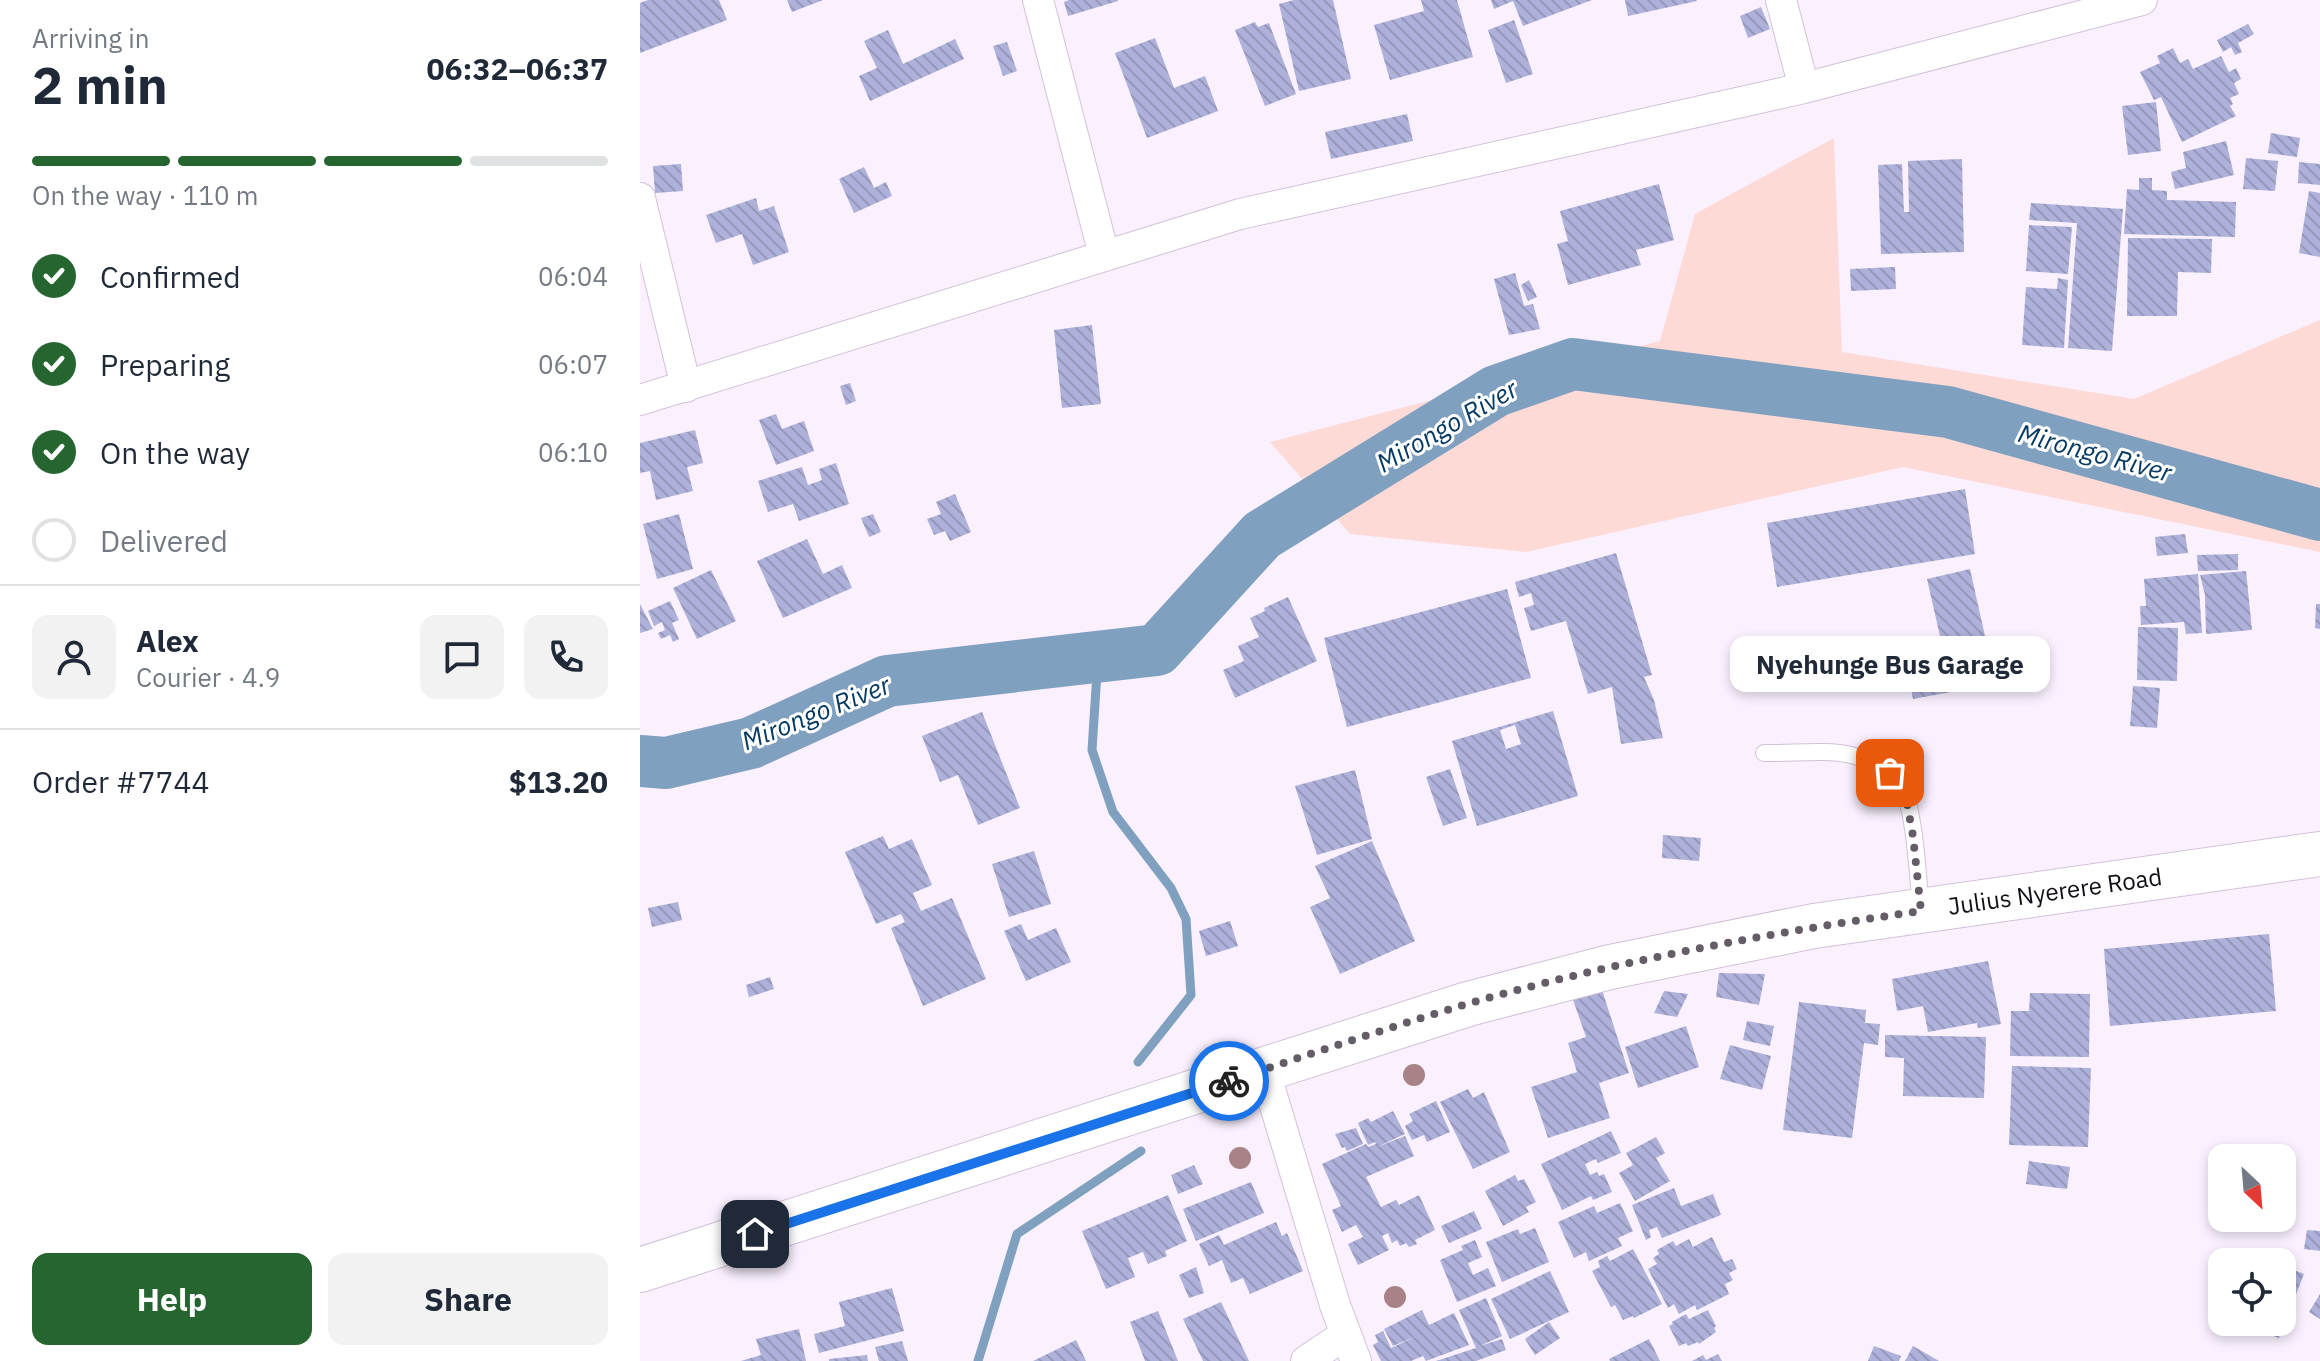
<!DOCTYPE html>
<html lang="en">
<head>
<meta charset="utf-8">
<style>
	:root { --surface:#fff; --page:#f2f2f3; --text:#1f2937; --muted:#747a83; --line:#e0e1e3; --accent:#256630 }
	body { margin:0; font-family:"IBM Plex Sans",sans-serif; background:var(--page); color:var(--text); height:100vh; display:flex; flex-direction:column; font-size:30px; white-space:nowrap }
	* { box-sizing:border-box; margin:0 }
	p { font-size:26px; color:var(--muted) }
	.icon { flex:none; width:44px; height:44px; fill:none; stroke:currentColor; stroke-width:2; stroke-linecap:round; stroke-linejoin:round }
	.map { position:relative; flex:1; overflow:hidden }
	.panel { display:flex; flex-direction:column; background:var(--surface); width:640px }
	.panel>* { flex:none }
	.needle { width:52px; rotate:154deg }
	.buttons { position:absolute; left:1568px; top:1144px; display:grid; gap:16px }
	.buttons a { display:grid; place-items:center; width:88px; height:88px; border-radius:16px; background:var(--surface); box-shadow:0 4px 12px #0003; font-size:40px }
	.pin { position:absolute; display:grid; place-items:center; width:68px; height:68px; color:#fff; margin:-34px; border-radius:16px; box-shadow:0 4px 12px #0006 }
	.courier { position:absolute; display:grid; place-items:center; width:80px; height:80px; margin:-40px; border:6px solid #1a73e8; border-radius:50%; background:#fff; color:#222; box-shadow:0 2px 10px #0007 }
	.bubble { position:absolute; height:56px; border-radius:16px; background:var(--surface); box-shadow:0 4px 12px #0003; font-size:26px; font-weight:800; line-height:56px; text-align:center }
	.overview em { font-style:normal; font-weight:800 }
	.overview div { display:flex; flex-direction:column-reverse }
	.overview { display:flex; align-items:center; justify-content:space-between; height:136px; padding:0 32px }
	h1 { font-size:52px; font-weight:800; line-height:60px }
	.bar { display:grid; grid-template-columns:repeat(4,1fr); gap:12px 8px; align-content:center; height:96px; padding:0 32px }
	.bar i { height:10px; border-radius:6px; background:var(--line) }
	.bar .on { background:var(--accent) }
	.bar p { grid-column:span 4 }
	.line { display:flex; align-items:center; gap:20px; padding:0 32px; border-top:2px solid var(--line) }
	.line div { flex:1 }
	.round { display:grid; place-items:center; flex:none; width:84px; height:84px; border-radius:16px; background:var(--page) }
	ol { padding:0 32px; list-style:none }
	li { display:flex; align-items:center; gap:24px; height:88px }
	li p { margin-inline-start:auto }
	li .icon { padding:8px; border-radius:50%; background:var(--accent); color:#fff; stroke-width:4 }
	li:last-child { color:var(--muted) }
	li i { width:44px; height:44px; border:4px solid var(--line); border-radius:50% }
	.button { display:flex; gap:16px; margin-top:auto; padding:16px 32px }
	.button a { flex:1; height:92px; border-radius:16px; background:var(--accent); color:#fff; font-size:32px; font-weight:800; line-height:92px; text-align:center }
	.button a+a { background:var(--page); color:var(--text) }
	main { display:flex; flex:1; min-height:0 }
	.map>svg:first-child { display:block }
	.green { fill:#fedad7 }
	.lines { fill:none; stroke-linecap:round; stroke-linejoin:round }
	.stream { stroke:#80a0bf; stroke-width:9 }
	.river { stroke:#80a0bf; stroke-width:52 }
	.building { fill:url(#building-back-hatch); fill-rule:evenodd }
	.service-casing { stroke:#d1c2d8; stroke-width:18 }
	.minor-casing { stroke:#d1c2d8; stroke-width:32 }
	.trunk-casing { stroke:#d1c2d8; stroke-width:46 }
	.service { stroke:#fff; stroke-width:16 }
	.minor { stroke:#fff; stroke-width:30 }
	.trunk { stroke:#fff; stroke-width:44 }
	.tree { fill:#a88287 }
	.done { stroke:#645d67; stroke-width:8; stroke-dasharray:0 14.4 }
	.route { stroke:#1a73e8; stroke-width:10 }
	.labels { text-anchor:middle; stroke-width:6; stroke-linejoin:round; paint-order:stroke }
	.street-label { font-size:24px; fill:#130e16; stroke:#fff }
	.water-label { font-size:26px; font-style:italic; fill:#063a63; stroke:#fff }
</style>
</head>
<body>
<main>
<section class="panel">
<div class="overview"><div><h1>2 min</h1><p>Arriving in</p></div><em>06:32–06:37</em></div>
<div class="bar"><i class="on"></i><i class="on"></i><i class="on"></i><i></i><p>On the way · 110 m</p></div>
<ol>
<li><svg class="icon" aria-label="check" viewBox="0 0 24 24"><path d="M5 12l5 5 9-10"/></svg>Confirmed<p>06:04</p></li>
<li><svg class="icon" aria-label="check" viewBox="0 0 24 24"><path d="M5 12l5 5 9-10"/></svg>Preparing<p>06:07</p></li>
<li><svg class="icon" aria-label="check" viewBox="0 0 24 24"><path d="M5 12l5 5 9-10"/></svg>On the way<p>06:10</p></li>
<li><i></i>Delivered</li>
</ol>
<div class="line" style="height:144px"><a class="round"><svg class="icon" aria-label="person" viewBox="0 0 24 24"><circle cx="12" cy="8" r="4"/><path d="M4 21q1-7 8-7t8 7"/></svg></a><div><b>Alex</b><p>Courier · 4.9</p></div><a class="round"><svg class="icon" aria-label="chat" viewBox="0 0 24 24"><path d="M4 5h16v11H9l-5 4z"/></svg></a><a class="round"><svg class="icon" aria-label="phone" viewBox="0 0 24 24"><path d="M5 4h4l2 5-3 2q2 4 5 5l2-3 5 2v4C11 20 4 13 5 4z"/></svg></a></div>
<div class="line" style="height:104px"><div>Order #7744</div><b>$13.20</b></div>
<div class="button"><a>Help</a><a>Share</a></div>
</section>
<div class="map">
<svg width="1680" height="1361" viewBox="0 0 1680 1361">
	<defs>
		<pattern id="building-back-hatch" width="6" height="6" patternUnits="userSpaceOnUse" patternTransform="scale(2)"><rect width="6" height="6" fill="#aeb1da"/><path d="M-1 5l2 2M0 0l6 6M5-1l2 2" fill="none" stroke="#9597ba"/></pattern>
	</defs>
	<rect width="100%" height="100%" fill="#faf0fe"/>
	<path class="green" d="M1194 138 1202 352 1494 399 1680 320V552L1263 467 886 552 710 534 630 442 1020 341 1055 214Z"/>
	<g class="lines">
		<path class="stream" d="M458 657 452 750 473 812 531 888 546 919 551 995 498 1062
			M338 1361 377 1234 501 1151"/>
		<path class="river" d="M0 761 26 763 111 743 247 681 517 650 622 535 856 391 933 364 1308 412 1680 515"/>
	</g>
	<path class="building" d="M8 0H79L87 20 0 53V3Z
		M147 0H183L152 12Z
		M429 0H478V1L428 16 424 2Z
		M654 0H693L711 79 659 91 639 4Z
		M781 0H817L833 57 750 80 734 25 784 11Z
		M851 0H952L883 26 873 1 854 9Z
		M985 0H1056L1057 1 988 16Z
		M1121 7 1130 29 1108 38 1100 16Z
		M874 20 893 74 866 83 848 30Z
		M615 22 618 27 629 23 656 94 625 106 595 30Z
		M1608 24 1614 34 1598 43 1602 52 1595 55 1591 47 1583 52 1577 40Z
		M248 30 263 64 315 39 324 59 230 101 219 76 237 68 224 41Z
		M515 38 534 88 565 76 578 111 507 138 475 53Z
		M367 42 377 71 363 76 353 46Z
		M1533 48 1540 63 1548 59 1553 69 1581 56 1589 72 1596 68 1601 79 1594 83 1599 94 1590 98 1593 104 1590 106 1596 116 1542 142 1521 97 1514 100 1500 72 1520 63 1517 56Z
		M1516 102 1521 151 1488 155 1482 106Z
		M767 114 773 141 691 159 685 132Z
		M1631 133 1660 138 1657 157 1628 153Z
		M1586 141 1594 175 1535 189 1531 172 1546 168 1543 152Z
		M1606 158 1638 161 1635 191 1603 189Z
		M1322 159 1324 252 1241 254 1238 165 1262 164 1264 212H1269L1268 161Z
		M1659 162 1680 164V185L1658 183Z
		M41 164 43 191 15 193 13 166Z
		M224 167 234 188 246 182 252 196 214 213 199 179Z
		M1499 178H1512V190L1527 191V200L1596 202 1595 237 1484 234 1487 189 1499 190Z
		M1019 184 1034 240 996 250 1001 265 928 285 917 244 928 241 920 211Z
		M1669 191 1680 193V257L1659 253Z
		M116 198 119 211 134 206 149 252 113 265 102 234 76 243 66 215Z
		M1391 203 1483 209 1472 351 1428 348 1437 223 1389 220Z
		M1389 225 1432 227 1428 274 1386 271Z
		M1488 238 1572 239 1571 273 1538 272 1537 316H1487Z
		M1255 267 1256 289 1211 291 1210 269Z
		M875 273 884 306 893 304 900 329 869 335 854 279Z
		M1418 278 1428 280 1424 348 1382 345 1386 287 1417 289Z
		M889 280 897 297 888 301 881 285Z
		M452 325 461 404 422 408 414 330Z
		M210 383 216 401 206 405 200 386Z
		M136 414 142 429 164 421 174 451 136 465 119 420Z
		M55 430 63 463 47 467 53 491 16 500 10 471 0 473V443Z
		M196 463 209 504 159 521 153 504 128 512 118 481 162 467 168 485 182 480 179 469Z
		M1325 489 1335 554 1137 587 1127 523Z
		M315 494 331 532 310 541 305 531 294 535 287 519 301 514 296 502Z
		M39 514 53 569 17 579 3 524Z
		M233 514 241 532 229 537 221 518Z
		M1545 534 1548 553 1517 556 1515 537Z
		M167 539 183 574 202 565 212 588 143 618 117 561Z
		M976 553 1012 675 1004 677 1014 700 1023 738 981 744 972 687 948 694 926 621 891 631 884 608 894 605 891 593 879 597 875 582Z
		M1598 554V570L1558 571 1557 555Z
		M1330 569 1345 636 1302 645 1287 579Z
		M71 570 96 621 57 639 33 588Z
		M1606 571 1612 630 1566 634 1565 595 1560 575Z
		M1558 574 1562 633 1546 634 1544 622 1501 625 1500 606H1506L1504 579Z
		M867 589 891 678 707 727 684 638Z
		M648 597 677 661 595 698 583 670 604 661 598 646 619 637 610 618 625 611 624 608Z
		M30 601 39 620 32 623 39 639 33 642 30 635 21 639 18 633 25 630 22 622 14 626 8 611Z
		M0 604 13 629 0 633Z
		M1676 604H1680V629L1675 628Z
		M1498 627 1538 628 1537 681 1497 680Z
		M1305 662 1311 692 1273 699 1267 668Z
		M1493 686 1520 688 1517 728 1490 726Z
		M913 711 938 796 837 826 812 741ZM875 725 881 744 866 749 860 730Z
		M342 712 380 808 338 825 318 775 300 782 282 736Z
		M810 769 827 818 803 826 786 777Z
		M715 770 732 839 677 855 655 786Z
		M1023 835 1061 838 1059 861 1022 858Z
		M243 836 249 849 272 839 292 885 273 893 281 911 312 898 346 979 283 1006 251 928 265 922 261 914 236 924 205 852Z
		M732 841 775 941 700 974 670 907 690 898 675 866Z
		M394 851 411 904 369 917 352 864Z
		M38 902 42 920 12 927 8 908Z
		M590 921 598 946 566 956 559 931Z
		M381 924 388 940 416 928 431 962 386 981 364 931Z
		M1629 934 1636 1011 1470 1026 1464 949Z
		M1348 961 1361 1024 1338 1028 1337 1023 1288 1032 1283 1006 1257 1011 1252 979Z
		M1079 973 1125 974 1119 1005 1076 997Z
		M130 977 134 989 109 997 106 985Z
		M960 984 989 1073 959 1083 970 1118 908 1138 891 1087 937 1072 928 1043 946 1037 931 994Z
		M1024 991 1048 994 1037 1017 1014 1013Z
		M1390 993 1450 994 1449 1057 1370 1056 1371 1011H1389Z
		M1159 1002 1226 1010 1225 1023 1240 1024 1238 1045 1224 1043 1212 1138 1143 1130Z
		M1107 1021 1134 1026 1130 1046 1103 1040Z
		M1046 1026 1059 1067 998 1088 985 1047Z
		M1245 1035 1346 1037 1344 1098 1263 1096 1264 1058 1245 1057Z
		M1090 1045 1131 1056 1122 1090 1080 1079Z
		M1372 1066 1451 1068 1448 1147 1369 1145Z
		M828 1089 833 1098 844 1092 870 1152 833 1169 800 1102Z
		M796 1101 810 1132 787 1142 784 1135 772 1140 765 1126 773 1121 769 1114Z
		M753 1111 765 1134 737 1147 765 1136 774 1156 726 1177 741 1207 756 1200 759 1205 779 1195 795 1230 775 1240 777 1244 769 1247 766 1243 760 1246 757 1240 752 1243 748 1233 742 1236 749 1250 718 1265 708 1244 723 1237 716 1225 702 1232 692 1210 701 1206 682 1164 726 1144 728 1147 736 1144 735 1142 728 1145 718 1123 728 1118 731 1122Z
		M716 1128 723 1144 707 1151 705 1147 702 1148 695 1134Z
		M971 1131 981 1153 958 1163 956 1159 945 1164 950 1175 957 1172 959 1176 964 1174 972 1192 953 1200 951 1196 922 1210 901 1164Z
		M1016 1137 1025 1153 1016 1158 1030 1181 995 1201 979 1173 993 1165 986 1153Z
		M1389 1161 1430 1167 1427 1189 1386 1184Z
		M554 1165 563 1184 538 1194 531 1175Z
		M875 1175 878 1181 884 1179 896 1202 886 1207 889 1212 863 1226 845 1191Z
		M611 1182 624 1213 556 1241 543 1209Z
		M1034 1188 1041 1206 1073 1194 1081 1215 1022 1238 1017 1227 1009 1230 1011 1237 1006 1240 992 1205Z
		M528 1195 547 1241 525 1251 527 1256 508 1264 503 1252 488 1258 495 1277 466 1289 442 1231Z
		M980 1203 993 1231 978 1238 982 1246 949 1261 946 1252 934 1258 918 1222 954 1206 957 1213Z
		M834 1211 842 1229 809 1243 801 1226Z
		M636 1222 642 1236 647 1233 663 1271 610 1294 603 1278 591 1283 582 1260 569 1266 559 1244 579 1235 584 1245Z
		M895 1228 909 1262 862 1282 846 1242 878 1229 880 1234Z
		M1667 1230 1680 1231V1251L1664 1249Z
		M1072 1237 1084 1262 1092 1259 1097 1269 1089 1273 1093 1280 1085 1284 1089 1294 1057 1310 1055 1305 1039 1314 1034 1304 1028 1308 1008 1269 1017 1264 1013 1258 1019 1254 1017 1250 1033 1241 1036 1246 1049 1239 1053 1247Z
		M835 1240 842 1257 828 1263 833 1275 848 1268 856 1286 817 1302 800 1260 823 1250 821 1246Z
		M993 1249 1022 1304 994 1318 993 1316 983 1320 975 1305 971 1307 952 1271 960 1267 958 1261 967 1256 970 1261Z
		M1642 1265 1664 1274 1639 1338 1607 1326 1609 1322H1642Z
		M556 1267 564 1293 549 1298 539 1275Z
		M910 1271 929 1312 870 1339 851 1299Z
		M252 1288 264 1331 179 1353 174 1334 205 1326 199 1302Z
		M1680 1294V1319L1669 1312Z
		M846 1298 862 1336 840 1346 862 1339 866 1350 836 1361H796L836 1348 819 1310Z
		M581 1302 609 1361H563L543 1319Z
		M782 1310 789 1325 814 1313 829 1345 786 1361 783 1356 771 1361H741L733 1345 738 1342 735 1335 743 1331 751 1348 777 1336 753 1346 744 1329Z
		M1068 1310 1076 1326 1074 1328 1076 1332 1059 1344 1058 1342 1048 1346 1046 1343 1039 1346 1029 1326 1033 1324 1032 1322 1046 1314 1049 1319Z
		M518 1311 538 1361H505L490 1322Z
		M909 1322 920 1338 895 1355 885 1339Z
		M159 1329 166 1361H101L121 1355 116 1339Z
		M1009 1339 1020 1361H970L969 1359Z
		M436 1340 446 1361H393Z
		M262 1341 268 1361H239L235 1347Z
		M1234 1346 1261 1356 1259 1361H1228Z
		M1273 1346 1299 1361H1265Z
		M1078 1354 1082 1361H1052L1063 1355 1066 1360Z
		M227 1355 228 1361H189V1359Z"/>
	<g class="lines">
		<defs>
			<path id="service" d="M1124 753C1150 754 1186 749 1211 755 1228 759 1248 768 1259 782 1275 802 1278 881 1281 910"/>
			<path id="minor" d="M398 0 464 255
				M1141 0 1164 88
				M0 198 46 387
				M0 400 600 214 1164 88 1502 0
				M624 1069 695 1305 716 1361
				M666 1361 706 1334"/>
			<path id="trunk" d="M0 1270 828 1004 970 967 1174 926 1680 854"/>
		</defs>
		<use href="#service" class="service-casing"/>
		<use href="#minor" class="minor-casing"/>
		<use href="#trunk" class="trunk-casing"/>
		<use href="#service" class="service"/>
		<use href="#minor" class="minor"/>
		<use href="#trunk" class="trunk"/>
	</g>
	<g class="tree">
		<circle cx="774" cy="1075" r="11"/>
		<circle cx="600" cy="1158" r="11"/>
		<circle cx="755" cy="1297" r="11"/>
	</g>
	<g class="lines">
		<path class="done" d="M589 1081C668 1055 747 1028 827 1004 976 961 1129 933 1281 911L1273 836 1265 792 1250 773"/>
		<path class="route" d="M115 1234 589 1081"/>
	</g>
	<g class="labels">
		<g class="street-label">
			<text transform="translate(1415 892) rotate(-8)" y="8">Julius Nyerere Road</text>
		</g>
		<g class="water-label">
			<text transform="translate(807 426) rotate(-30)" y="9">Mirongo River</text>
			<text transform="translate(1455 453) rotate(15)" y="9">Mirongo River</text>
			<text transform="translate(176 713) rotate(-22)" y="9">Mirongo River</text>
		</g>
	</g>
</svg>
<div class="buttons">
<a><svg class="needle" viewBox="-14 -14 28 28"><path d="M0-13l5 13h-10z" fill="#e53935"/><path d="M0 13l5-13h-10z" fill="#747a83"/></svg></a>
<a><svg class="icon" aria-label="locate" viewBox="0 0 24 24"><circle cx="12" cy="12" r="6"/><path d="M12 2v4M12 18v4M2 12h4M18 12h4"/></svg></a>
</div>
<div class="pin" style="left:1250px;top:773px;background:#ea580c"><svg class="icon" aria-label="bag" viewBox="0 0 24 24"><path d="M5 8h14l-1 12H6zM9 8a3 3 0 0 1 6 0"/></svg></div>
<div class="pin" style="left:115px;top:1234px;background:#1f2937"><svg class="icon" aria-label="home" viewBox="0 0 24 24"><path d="M3 11l9-7 9 7M6 9v11h12V9"/></svg></div>
<div class="courier" style="left:589px;top:1081px"><svg class="icon" aria-label="bike" viewBox="0 0 24 24"><circle cx="6" cy="16" r="4"/><circle cx="18" cy="16" r="4"/><path d="M6 16l4-8h5l3 8M10 8l3 8H6M13 5h3"/></svg></div>
<div class="bubble" style="left:1090px;top:636px;width:320px">Nyehunge Bus Garage</div>
</div>
</main>
</body>
</html>
